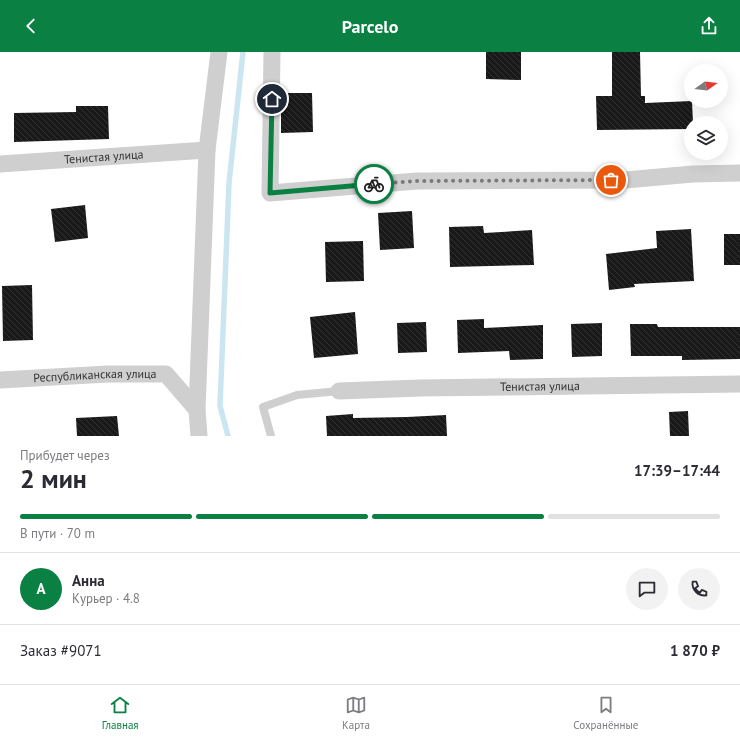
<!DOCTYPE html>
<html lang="ru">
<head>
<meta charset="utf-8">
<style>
	:root { --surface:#fff; --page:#f2f2f3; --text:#2b2b33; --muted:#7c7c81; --line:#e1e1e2; --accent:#0b8043 }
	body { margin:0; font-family:"PT Sans",sans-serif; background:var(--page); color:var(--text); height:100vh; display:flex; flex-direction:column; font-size:15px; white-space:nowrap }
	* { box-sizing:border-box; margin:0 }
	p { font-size:13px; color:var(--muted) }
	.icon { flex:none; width:22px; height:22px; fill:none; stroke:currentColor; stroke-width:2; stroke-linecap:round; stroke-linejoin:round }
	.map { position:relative; height:384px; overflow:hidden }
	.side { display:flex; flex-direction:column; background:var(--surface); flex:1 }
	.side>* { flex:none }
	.needle { width:26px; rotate:75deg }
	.fabs { position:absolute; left:684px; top:12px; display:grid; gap:8px }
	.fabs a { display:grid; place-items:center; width:44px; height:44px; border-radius:50%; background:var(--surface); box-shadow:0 4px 16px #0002; font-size:20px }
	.pin { position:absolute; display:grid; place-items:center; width:34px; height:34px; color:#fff; margin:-17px; border:2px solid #fff; border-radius:50%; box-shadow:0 1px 4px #0007 }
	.courier { position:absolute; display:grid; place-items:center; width:40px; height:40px; margin:-20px; border:3px solid #0b8043; border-radius:50%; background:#fff; color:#222; box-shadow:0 1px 5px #0007 }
	.overview em { font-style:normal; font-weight:800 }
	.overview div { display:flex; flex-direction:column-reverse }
	.overview { display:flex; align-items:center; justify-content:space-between; height:68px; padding:0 20px }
	h1 { font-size:26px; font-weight:800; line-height:30px }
	.bar { display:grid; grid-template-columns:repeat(4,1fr); gap:6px 4px; align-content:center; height:48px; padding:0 20px }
	.bar i { height:5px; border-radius:3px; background:var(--line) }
	.bar .active { background:var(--accent) }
	.bar p { grid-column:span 4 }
	.line { display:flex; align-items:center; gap:10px; padding:0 20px; border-top:1px solid var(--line) }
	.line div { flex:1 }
	.round { display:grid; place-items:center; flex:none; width:42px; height:42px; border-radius:21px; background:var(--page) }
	header { display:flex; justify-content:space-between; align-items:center; height:52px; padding:0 20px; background:var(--accent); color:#fff; font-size:18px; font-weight:800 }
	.tab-bar { display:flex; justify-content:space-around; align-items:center; height:56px; border-top:1px solid var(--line); background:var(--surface); font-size:11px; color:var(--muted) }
	.tab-bar a { display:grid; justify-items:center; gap:2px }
	.tab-bar .active { color:var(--accent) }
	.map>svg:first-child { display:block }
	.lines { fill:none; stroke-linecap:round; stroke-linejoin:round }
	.stream { stroke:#cbe6f0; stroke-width:5.5 }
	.building { fill:url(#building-back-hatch) }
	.service { stroke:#cfcfcf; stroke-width:8 }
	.minor { stroke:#cfcfcf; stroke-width:17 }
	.done { stroke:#7a7a7a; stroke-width:4; stroke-dasharray:0 7.2 }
	.route { stroke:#0b8043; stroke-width:5 }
	.labels { text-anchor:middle; stroke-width:4; stroke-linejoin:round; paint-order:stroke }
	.street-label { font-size:12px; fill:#323232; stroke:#fff }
</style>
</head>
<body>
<header><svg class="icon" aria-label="back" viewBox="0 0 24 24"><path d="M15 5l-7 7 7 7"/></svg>Parcelo<svg class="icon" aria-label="share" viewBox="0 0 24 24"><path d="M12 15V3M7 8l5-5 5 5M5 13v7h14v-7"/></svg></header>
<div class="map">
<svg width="740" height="384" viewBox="0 0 740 384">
	<defs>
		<pattern id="building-back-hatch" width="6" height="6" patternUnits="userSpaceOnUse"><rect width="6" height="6" fill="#191919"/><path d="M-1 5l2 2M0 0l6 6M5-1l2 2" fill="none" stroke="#323232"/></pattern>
	</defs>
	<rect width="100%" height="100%" fill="#fff"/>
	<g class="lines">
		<path class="stream" d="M228 384 220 354 229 131 243 0"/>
	</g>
	<path class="building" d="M486 0H521V28L486 27Z
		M612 0H640L641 44H645V51L692 49 693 71H691V77L597 78 596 44H612Z
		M281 41H312L313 80 281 81Z
		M76 54H108L109 87 14 90V61L76 60Z
		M85 153 88 186 55 190 51 157Z
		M412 159 414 196 380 198 378 161Z
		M483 174 484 181 532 178 534 213 450 215 449 175Z
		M691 177 694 229 634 232 635 235 609 238 606 202 657 196 656 179Z
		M724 182H740V213H724Z
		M363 189 364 229 326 230 325 190Z
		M32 233 33 288 3 289 2 234Z
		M355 260 358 302 314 306 310 265Z
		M484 267V276L543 273V307L510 308 509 299 458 301 457 268Z
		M426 270 427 300 398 301 397 271Z
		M602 271V304L572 305 571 272Z
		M630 272H657L658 275H740V307L682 308V304H631Z
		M688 359 689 384H670L669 360Z
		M353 362V366L407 365 446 363 447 384H327L326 364Z
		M117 364 119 384H77L76 366Z"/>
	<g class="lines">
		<path class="service" d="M271 384 263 355 297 343 339 339"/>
		<g class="minor">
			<path d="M272 0 270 141 417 129 625 128 693 122 740 121"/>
			<path id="s1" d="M0 112 207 98"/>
			<path id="s2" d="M0 328 108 322H166L197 358"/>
			<path id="s3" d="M339 339 420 336 740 332"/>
			<path d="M199 384 197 358 207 98 219 0"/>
		</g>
	</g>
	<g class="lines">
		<path class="done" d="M374 132 417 129 611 128"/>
		<path class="route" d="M272 47 270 141 374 132"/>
	</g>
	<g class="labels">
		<g class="street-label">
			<text dy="4" stroke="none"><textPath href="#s1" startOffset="104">Тенистая улица</textPath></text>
			<text dy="4" stroke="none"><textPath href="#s2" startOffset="95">Республиканская улица</textPath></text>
			<text dy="4" stroke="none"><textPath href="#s3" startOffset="201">Тенистая улица</textPath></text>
		</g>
	</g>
</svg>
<div class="fabs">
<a><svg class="needle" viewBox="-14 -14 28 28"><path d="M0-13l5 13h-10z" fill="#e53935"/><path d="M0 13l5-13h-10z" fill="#7c7c81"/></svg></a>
<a><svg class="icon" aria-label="layers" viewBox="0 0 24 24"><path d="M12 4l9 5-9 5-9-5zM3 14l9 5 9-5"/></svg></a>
</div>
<div class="pin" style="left:611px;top:128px;background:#ea580c"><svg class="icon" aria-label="bag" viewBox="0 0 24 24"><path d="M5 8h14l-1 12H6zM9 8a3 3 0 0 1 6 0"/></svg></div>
<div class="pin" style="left:272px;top:47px;background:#1f2937"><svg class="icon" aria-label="home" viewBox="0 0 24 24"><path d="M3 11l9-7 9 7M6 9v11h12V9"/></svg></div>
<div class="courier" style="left:374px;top:132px"><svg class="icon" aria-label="bike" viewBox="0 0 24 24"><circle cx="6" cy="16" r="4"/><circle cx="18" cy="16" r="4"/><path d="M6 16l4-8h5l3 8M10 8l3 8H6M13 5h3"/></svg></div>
</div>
<section class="side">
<div class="overview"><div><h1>2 мин</h1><p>Прибудет через</p></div><em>17:39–17:44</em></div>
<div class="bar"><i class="active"></i><i class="active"></i><i class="active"></i><i></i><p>В пути · 70 m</p></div>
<div class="line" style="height:72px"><b class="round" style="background:var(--accent);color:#fff">А</b><div><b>Анна</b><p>Курьер · 4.8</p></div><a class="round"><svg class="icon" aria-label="chat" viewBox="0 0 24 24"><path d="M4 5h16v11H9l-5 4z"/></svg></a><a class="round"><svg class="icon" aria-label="phone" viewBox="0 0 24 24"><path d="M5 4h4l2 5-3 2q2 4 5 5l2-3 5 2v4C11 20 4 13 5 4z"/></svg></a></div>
<div class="line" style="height:52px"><div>Заказ #9071</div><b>1 870 ₽</b></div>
</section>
<nav class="tab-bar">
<a class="active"><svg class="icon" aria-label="home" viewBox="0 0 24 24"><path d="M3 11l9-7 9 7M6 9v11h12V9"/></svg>Главная</a>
<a><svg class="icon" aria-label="map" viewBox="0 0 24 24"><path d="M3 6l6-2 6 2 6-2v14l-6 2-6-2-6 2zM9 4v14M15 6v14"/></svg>Карта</a>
<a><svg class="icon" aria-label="saved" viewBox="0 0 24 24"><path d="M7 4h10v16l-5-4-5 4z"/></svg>Сохранённые</a>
</nav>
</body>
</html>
